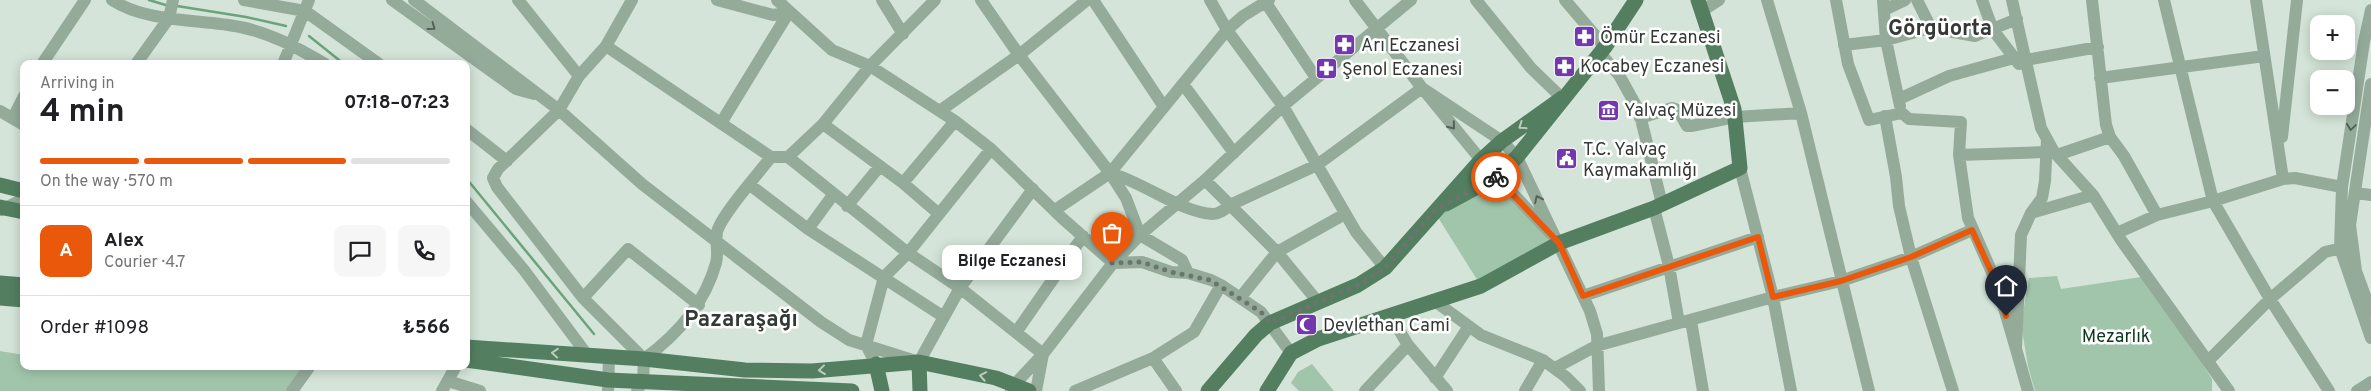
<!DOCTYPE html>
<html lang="en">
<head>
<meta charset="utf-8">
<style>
	:root { --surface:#fff; --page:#f6f6f6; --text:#202124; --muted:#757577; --line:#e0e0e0; --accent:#ea580c }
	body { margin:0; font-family:Overpass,sans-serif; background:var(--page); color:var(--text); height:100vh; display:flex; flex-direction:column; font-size:19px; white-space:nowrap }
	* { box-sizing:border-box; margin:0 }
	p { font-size:16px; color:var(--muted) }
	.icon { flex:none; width:28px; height:28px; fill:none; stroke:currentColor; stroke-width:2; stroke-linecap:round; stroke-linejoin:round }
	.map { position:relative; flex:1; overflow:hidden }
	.panel { position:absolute; left:20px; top:60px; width:450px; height:310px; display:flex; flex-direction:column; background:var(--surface); border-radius:10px; box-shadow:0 2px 12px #0003 }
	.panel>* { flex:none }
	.buttons { position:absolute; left:2310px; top:15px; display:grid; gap:10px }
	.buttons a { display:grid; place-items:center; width:45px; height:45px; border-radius:10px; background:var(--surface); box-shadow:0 2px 12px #0003; font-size:25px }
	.pin { position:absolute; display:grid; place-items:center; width:42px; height:42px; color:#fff; margin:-51px -21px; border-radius:50% 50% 50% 0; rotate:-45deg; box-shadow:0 0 5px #0007 }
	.pin .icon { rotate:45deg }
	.courier { position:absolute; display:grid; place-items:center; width:50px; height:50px; margin:-25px; border:4px solid #ea580c; border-radius:50%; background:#fff; color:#222; box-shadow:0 1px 6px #0007 }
	.bubble { position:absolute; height:35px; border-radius:10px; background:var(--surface); box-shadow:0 2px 12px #0003; font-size:16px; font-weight:700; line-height:35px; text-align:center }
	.head em { font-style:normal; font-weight:700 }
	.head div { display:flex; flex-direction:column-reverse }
	.head { display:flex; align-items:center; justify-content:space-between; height:85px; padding:0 20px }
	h1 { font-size:32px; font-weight:700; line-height:38px }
	.bar { display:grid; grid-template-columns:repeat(4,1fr); gap:8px 5px; align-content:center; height:60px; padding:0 20px }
	.bar i { height:6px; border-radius:4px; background:var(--line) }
	.bar .active { background:var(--accent) }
	.bar p { grid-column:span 4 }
	.line { display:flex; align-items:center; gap:12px; padding:0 20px; border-top:1px solid var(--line) }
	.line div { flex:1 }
	.round { display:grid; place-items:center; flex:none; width:52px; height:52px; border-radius:10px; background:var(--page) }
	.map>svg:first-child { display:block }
	.green { fill:#a1c5ab }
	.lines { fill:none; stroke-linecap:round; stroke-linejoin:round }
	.stream { stroke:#6ca27c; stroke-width:2.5 }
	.minor { stroke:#94ab9a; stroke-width:12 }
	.major { stroke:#537f60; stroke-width:15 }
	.oneway { stroke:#556158 }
	.oneway2 { stroke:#baccbf }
	.done { stroke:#6b756d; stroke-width:5; stroke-dasharray:0 9 }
	.route { stroke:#ea580c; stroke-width:6 }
	.labels { text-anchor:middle; stroke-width:5; stroke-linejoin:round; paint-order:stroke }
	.poi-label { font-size:18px; fill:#333934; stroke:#fff; text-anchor:start }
	.park-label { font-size:18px; fill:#0b371d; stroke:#fff }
	.district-label { font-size:22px; font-weight:bold; fill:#333934; stroke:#fff }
</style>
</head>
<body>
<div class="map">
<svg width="2371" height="391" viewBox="0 0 2371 391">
	<rect width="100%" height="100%" fill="#d4e4d8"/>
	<path class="green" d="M1496 177 1559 243 1481 286 1434 211Z
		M2057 276 2061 289 2141 277 2189 343 2212 379V391H2035L2028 366 2021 324 2029 278Z
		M0 351 24 355V366H304L288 391H0Z
		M1312 364 1334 391H1299L1291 383 1298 372Z"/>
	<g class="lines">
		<path class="stream" d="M149 0 169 6
			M177 6 246 17 286 26
			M309 36 344 64
			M466 178 594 334"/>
		<path class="minor" d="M112 0C147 23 201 19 240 27 271 33 298 48 325 64
			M244 0 305 11 379 64
			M392 0 516 89 534 94
			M414 0 559 110 642 184 821 322 849 340 919 362 960 288 1033 189
			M518 0 579 76
			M632 0 606 46 579 76 559 110 498 169 493 178 497 187 583 298 644 359 643 381 637 391
			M717 0 773 15 789 12
			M777 0 832 50 870 66 955 121 991 149 1062 218 1113 263 1142 262 1171 272 1188 273 1211 280 1221 285 1261 312 1291 353
			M882 0 903 34
			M981 0 1019 55 1110 173 1126 198 1140 235 1182 260 1188 273
			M1093 0 1164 107
			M1210 0 1227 30 1283 106 1356 232 1385 268
			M1264 0 1316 78
			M1355 0 1422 88 1481 160 1551 234
			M1476 0 1531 68 1562 98
			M1565 0 1605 47
			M1767 0 1801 113 1869 391
			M1836 0 1848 64 1869 120 1902 113 1909 119 1961 122 1959 155 1968 218 1997 284 2016 349
			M1883 0 1886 40 1900 106
			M1917 0 1931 28
			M1982 0 1993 30 2019 64
			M2012 0 2041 128 2054 152 2093 195 2121 240 2229 391
			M2092 0 2106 125 2110 137 2124 156 2157 215
			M2164 0 2213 201 2270 299 2329 391
			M2256 0 2283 179
			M1884 10 1905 0
			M2371 10 2364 42 2342 187 2340 248 2371 338
			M1702 11 1719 0
			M1844 45 1886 40 1931 28 1975 36 2017 19
			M606 46 771 157H788L908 253 960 288 1043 354 1113 263 1140 235 1205 180 1283 106 1411 0
			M1600 53 1619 75 1639 111 1662 204
			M2026 60 2098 47
			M42 64 85 0
			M136 64 169 18 173 0
			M283 64 309 0
			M2100 78 2264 56
			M1183 84 1234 153
			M2371 84 2350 225 2356 271 2371 312
			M1422 88 1502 141 1517 157 1590 311 1597 334 1599 391
			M1899 99 1949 76 2014 58
			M941 110 1019 55 1087 0
			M0 111 24 125
			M1885 116 1896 177 1899 206 1911 257 1953 391
			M13 118 24 96
			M1640 118 1672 108 1678 110 1687 126H1691L1735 117 1801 113
			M721 123 789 12
			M823 124 903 183 939 214
			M466 129 507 161
			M2282 137 2297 0
			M1959 155 2046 152
			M2057 155 2110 137
			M788 157 823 124 870 66 935 0
			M1740 168 1773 297 1791 391
			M1110 173C1143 182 1180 212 1213 214 1220 214 1225 209 1230 205L1317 165 1422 88
			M1205 180 1277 252 1318 302
			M903 183 955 121
			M750 185 808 229 944 317
			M2355 193 2371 195
			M466 201 524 270 588 356
			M847 206 880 166
			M1654 208 1669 266 1679 323
			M1 210 24 199
			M1055 210 1110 173 1227 30 1243 16 1269 0
			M2031 213 2093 195
			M808 229 833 195
			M2117 233 2157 215 2213 201 2283 179 2295 178 2342 187
			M1583 296 1758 237
			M583 298 628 249 699 305
			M1240 298 1277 252 1345 214
			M1436 302 1481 335 1543 360 1566 377 1580 391
			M1390 315 1408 345 1447 391
			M1691 321 1703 391
			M1017 331 1083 236
			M1153 358 1176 391
			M644 359C677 335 705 303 716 263 719 253 715 242 717 232 721 215 759 173 771 157
			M2208 361 2270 299 2325 252 2346 247
			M876 364 866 345 884 277 908 253 991 149
			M1555 368 1596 346 1773 297 1841 281 1911 257 1972 230
			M1435 378 1469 326
			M448 381 480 391
			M292 391 310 366
			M442 391 456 366
			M608 391 609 357
			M1011 391 1015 384 1043 354 1036 391
			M1075 391 1153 358 1194 332 1221 285
			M1365 391 1408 345
			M1525 391 1543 360
			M2028 391 2016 349 2021 235 2031 213 2042 198 2045 181 2047 139
			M2357 391 2371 382"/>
		<path class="major" d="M0 185 24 191
			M1446 204 1496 177 1517 157 1605 47 1636 0
			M0 207 24 212
			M0 283 24 285
			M0 298 24 300
			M466 347 644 359 745 370 812 371 919 362 996 378 1029 391
			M466 360 608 380 852 391
			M919 362 920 391
			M876 364 882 391
			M1208 391 1256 335 1270 323 1358 285 1385 268 1481 160 1502 141 1562 98
			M1267 391 1291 353 1318 339 1481 286 1559 243 1654 208 1740 168 1734 109 1698 0"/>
	</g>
	<defs><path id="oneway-chevron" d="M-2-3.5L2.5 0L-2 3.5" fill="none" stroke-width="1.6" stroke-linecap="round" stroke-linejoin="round" transform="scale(1.25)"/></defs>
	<g class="oneway">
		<use href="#oneway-chevron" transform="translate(432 27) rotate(36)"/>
		<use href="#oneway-chevron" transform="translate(1452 126) rotate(51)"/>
		<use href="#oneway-chevron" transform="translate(2351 127) rotate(98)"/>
		<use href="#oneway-chevron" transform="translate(1538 199) rotate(-116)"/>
	</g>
	<g class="oneway2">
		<use href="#oneway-chevron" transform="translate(1522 126) rotate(145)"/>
		<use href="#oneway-chevron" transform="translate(555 353) rotate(-176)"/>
		<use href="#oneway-chevron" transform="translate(822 370) rotate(174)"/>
		<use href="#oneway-chevron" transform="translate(983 376) rotate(-169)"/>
	</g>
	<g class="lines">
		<path class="done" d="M1112 263 1142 262 1171 272 1210 280 1261 312 1270 323 1358 285 1385 268 1434 211 1496 177"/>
		<path class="route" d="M1496 177 1559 243 1583 296 1758 237 1773 297 1841 281 1911 257 1972 230 1997 284 2006 316"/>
	</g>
	<defs>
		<symbol id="pharmacy-square" viewBox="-11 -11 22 22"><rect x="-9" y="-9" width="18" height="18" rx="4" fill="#7338ae" stroke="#fff"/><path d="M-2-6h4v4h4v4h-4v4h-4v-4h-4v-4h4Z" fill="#fff"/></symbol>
		<symbol id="museum-square" viewBox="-11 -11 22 22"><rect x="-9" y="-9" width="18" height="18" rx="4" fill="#7338ae" stroke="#fff"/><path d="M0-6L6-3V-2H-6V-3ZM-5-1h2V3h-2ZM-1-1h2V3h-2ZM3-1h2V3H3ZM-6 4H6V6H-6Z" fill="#fff"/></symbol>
		<symbol id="civic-square" viewBox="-11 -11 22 22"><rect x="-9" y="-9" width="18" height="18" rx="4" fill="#7338ae" stroke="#fff"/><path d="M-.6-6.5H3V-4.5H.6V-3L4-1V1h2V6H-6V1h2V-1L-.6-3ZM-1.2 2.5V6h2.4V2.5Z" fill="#fff"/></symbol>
		<symbol id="mosque-square" viewBox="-11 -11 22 22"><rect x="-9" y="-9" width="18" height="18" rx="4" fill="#7338ae" stroke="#fff"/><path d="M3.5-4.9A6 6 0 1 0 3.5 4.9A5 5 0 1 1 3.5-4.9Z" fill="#fff"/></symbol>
	</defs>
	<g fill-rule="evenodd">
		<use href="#pharmacy-square" x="1572" y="24" width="25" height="25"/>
		<use href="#pharmacy-square" x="1332" y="32" width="25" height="25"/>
		<use href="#pharmacy-square" x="1552" y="54" width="25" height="25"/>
		<use href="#pharmacy-square" x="1314" y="56" width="25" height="25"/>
		<use href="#museum-square" x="1596" y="98" width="25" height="25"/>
		<use href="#civic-square" x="1554" y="146" width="25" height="25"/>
		<use href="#mosque-square" x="1294" y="312" width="25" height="25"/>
	</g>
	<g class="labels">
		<g class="poi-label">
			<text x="1600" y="43">Ömür Eczanesi</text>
			<text x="1361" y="51">Arı Eczanesi</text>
			<text x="1580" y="72">Kocabey Eczanesi</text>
			<text x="1342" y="75">Şenol Eczanesi</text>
			<text x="1624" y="116">Yalvaç Müzesi</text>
			<text x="1583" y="155">T.C. Yalvaç<tspan x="1583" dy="21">Kaymakamlığı</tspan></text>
			<text x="1323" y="331">Devlethan Cami</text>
		</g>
		<g class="park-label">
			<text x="2116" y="342">Mezarlık</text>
		</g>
		<g class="district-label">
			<text x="1940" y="35">Görgüorta</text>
			<text x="741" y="326">Pazaraşağı</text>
		</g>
	</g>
</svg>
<div class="buttons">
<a>+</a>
<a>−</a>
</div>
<div class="pin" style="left:1112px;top:263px;background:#ea580c"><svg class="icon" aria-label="bag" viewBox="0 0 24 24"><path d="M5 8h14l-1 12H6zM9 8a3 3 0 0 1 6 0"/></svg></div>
<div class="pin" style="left:2006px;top:316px;background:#1f2937"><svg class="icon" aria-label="home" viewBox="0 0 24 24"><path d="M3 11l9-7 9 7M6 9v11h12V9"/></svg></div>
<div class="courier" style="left:1496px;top:177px"><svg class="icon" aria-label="bike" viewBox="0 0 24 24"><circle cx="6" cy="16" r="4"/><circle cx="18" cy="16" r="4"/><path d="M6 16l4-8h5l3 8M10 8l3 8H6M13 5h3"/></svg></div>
<div class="bubble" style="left:942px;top:245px;width:140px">Bilge Eczanesi</div>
<section class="panel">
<div class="head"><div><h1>4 min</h1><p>Arriving in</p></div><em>07:18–07:23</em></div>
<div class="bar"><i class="active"></i><i class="active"></i><i class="active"></i><i></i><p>On the way · 570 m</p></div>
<div class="line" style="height:90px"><b class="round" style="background:var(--accent);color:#fff">A</b><div><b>Alex</b><p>Courier · 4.7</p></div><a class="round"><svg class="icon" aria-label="chat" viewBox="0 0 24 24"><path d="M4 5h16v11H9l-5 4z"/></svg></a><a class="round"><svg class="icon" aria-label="phone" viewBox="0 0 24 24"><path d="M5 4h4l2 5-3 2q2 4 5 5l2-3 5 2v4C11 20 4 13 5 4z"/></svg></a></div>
<div class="line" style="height:65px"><div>Order #1098</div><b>₺566</b></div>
</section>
</div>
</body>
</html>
